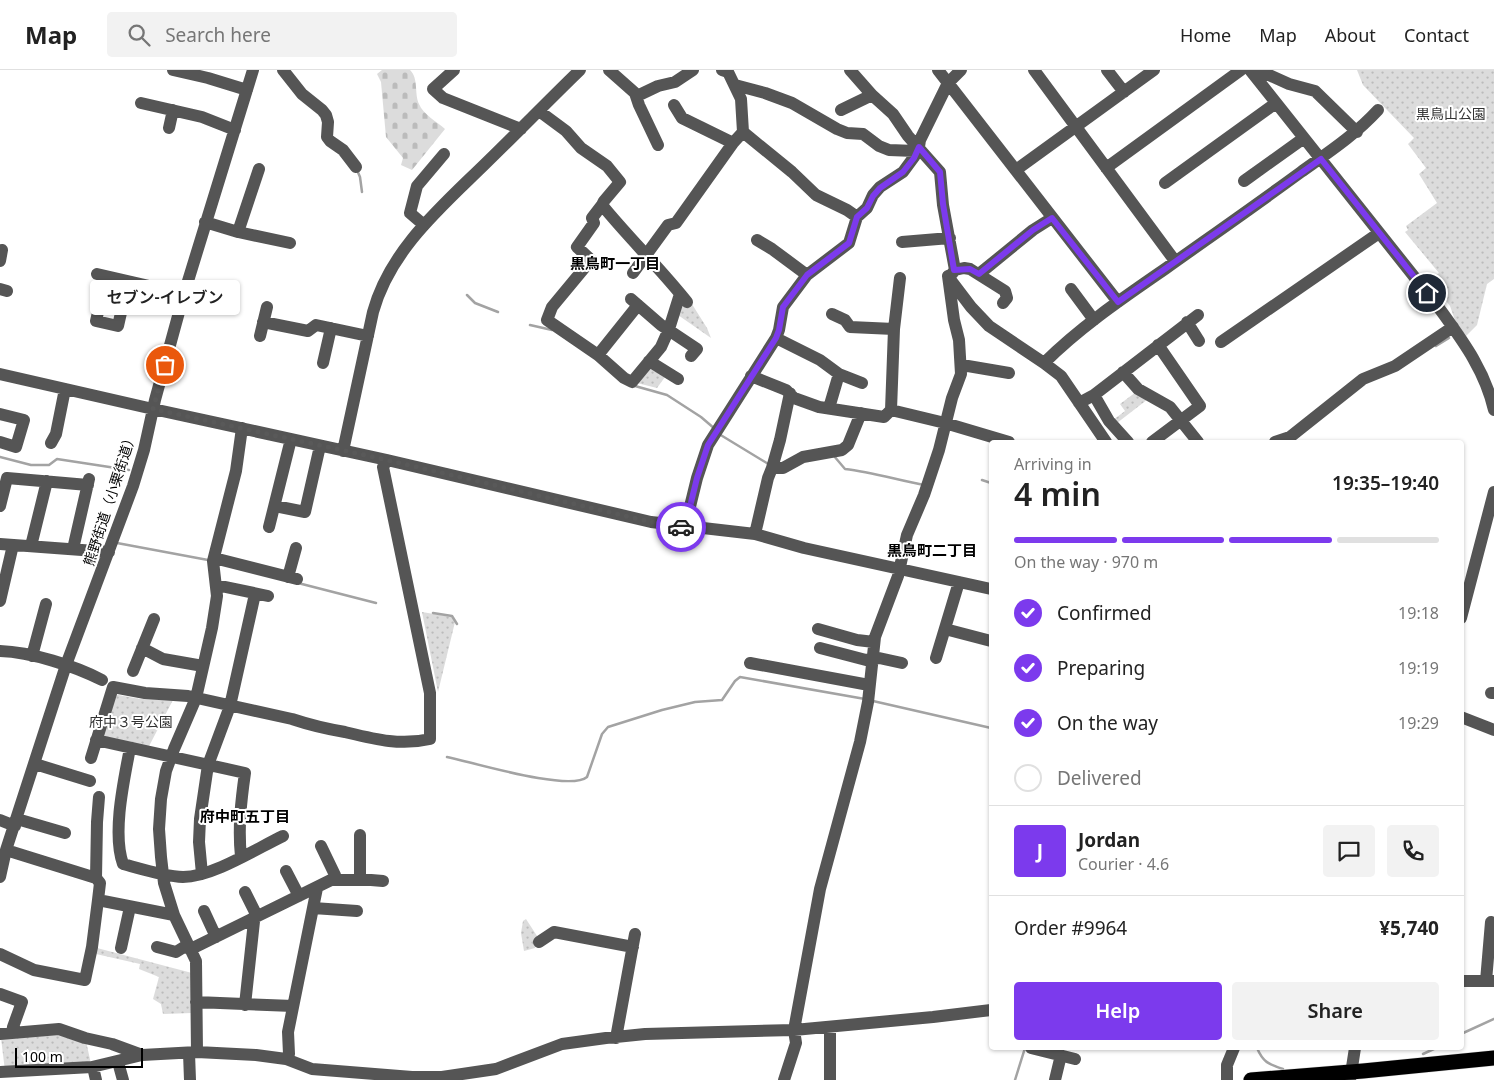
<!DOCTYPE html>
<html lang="en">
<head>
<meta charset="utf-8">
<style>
	:root { --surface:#fff; --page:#f2f2f2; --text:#222; --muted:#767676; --line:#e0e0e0; --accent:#7c3aed }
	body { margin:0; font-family:"Noto Sans","Noto Sans JP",sans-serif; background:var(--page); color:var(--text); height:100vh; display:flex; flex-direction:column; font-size:19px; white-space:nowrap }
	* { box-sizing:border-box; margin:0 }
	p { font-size:16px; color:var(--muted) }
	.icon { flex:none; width:28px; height:28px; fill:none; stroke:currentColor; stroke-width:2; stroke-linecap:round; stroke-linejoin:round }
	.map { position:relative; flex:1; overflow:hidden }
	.sheet { position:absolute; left:989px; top:370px; width:475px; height:610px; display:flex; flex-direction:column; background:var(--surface); border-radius:5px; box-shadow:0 1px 4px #0004 }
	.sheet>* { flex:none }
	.scale { position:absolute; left:15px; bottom:12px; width:128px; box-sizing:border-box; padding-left:5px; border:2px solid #000; border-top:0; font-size:14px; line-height:18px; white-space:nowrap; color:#000; -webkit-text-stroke:4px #fff; paint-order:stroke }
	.pin { position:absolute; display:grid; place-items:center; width:42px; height:42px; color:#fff; margin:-21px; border:2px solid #fff; border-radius:50%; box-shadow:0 1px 5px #0007 }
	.courier { position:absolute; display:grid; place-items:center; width:50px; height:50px; margin:-25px; border:4px solid #7c3aed; border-radius:50%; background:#fff; color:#222; box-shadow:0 1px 6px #0007 }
	.bubble { position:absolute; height:35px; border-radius:5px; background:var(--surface); box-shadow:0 1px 4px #0004; font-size:16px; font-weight:600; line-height:35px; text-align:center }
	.overview em { font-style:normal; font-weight:600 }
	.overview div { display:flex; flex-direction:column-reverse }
	.overview { display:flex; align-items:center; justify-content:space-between; height:85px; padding:0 25px }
	h1 { font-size:32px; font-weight:600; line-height:38px }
	.bar { display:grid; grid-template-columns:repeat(4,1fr); gap:8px 5px; align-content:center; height:60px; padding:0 25px }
	.bar i { height:6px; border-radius:4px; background:var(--line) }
	.bar .selected { background:var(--accent) }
	.bar p { grid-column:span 4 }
	.line { display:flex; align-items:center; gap:12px; padding:0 25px; border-top:1px solid var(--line) }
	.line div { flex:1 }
	.round { display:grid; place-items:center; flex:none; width:52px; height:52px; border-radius:5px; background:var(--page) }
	ol { padding:0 25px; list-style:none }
	li { display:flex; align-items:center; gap:15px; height:55px }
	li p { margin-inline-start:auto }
	li .icon { padding:5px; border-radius:50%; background:var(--accent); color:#fff; stroke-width:4 }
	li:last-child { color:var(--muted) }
	li i { width:28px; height:28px; border:2px solid var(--line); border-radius:50% }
	.button { display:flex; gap:10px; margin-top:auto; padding:10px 25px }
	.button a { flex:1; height:58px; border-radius:5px; background:var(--accent); color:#fff; font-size:20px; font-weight:600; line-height:58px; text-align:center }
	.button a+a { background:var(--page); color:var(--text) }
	header { display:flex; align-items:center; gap:30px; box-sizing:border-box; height:70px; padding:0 25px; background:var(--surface); border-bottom:1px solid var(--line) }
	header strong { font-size:24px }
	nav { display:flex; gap:28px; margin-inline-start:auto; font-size:18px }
	.search { width:350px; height:45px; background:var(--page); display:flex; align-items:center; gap:12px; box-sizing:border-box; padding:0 18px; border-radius:5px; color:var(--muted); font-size:19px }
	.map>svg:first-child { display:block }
	.cemetery { fill:url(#cemetery-stones) }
	.park { fill:url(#park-dots) }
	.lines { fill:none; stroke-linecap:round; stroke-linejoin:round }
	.stream { stroke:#a3a3a3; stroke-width:2.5 }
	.highway-casing { stroke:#dbdbdb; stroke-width:16 }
	.minor { stroke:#555; stroke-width:12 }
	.highway { stroke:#000; stroke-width:15 }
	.done { stroke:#595959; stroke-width:5; stroke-dasharray:0 9 }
	.route { stroke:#7c3aed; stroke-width:6 }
	.labels { text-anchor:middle; stroke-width:4; stroke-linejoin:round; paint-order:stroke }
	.park-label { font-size:14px; fill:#333; stroke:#fff }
	.street-label { font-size:14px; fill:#000; stroke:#fff }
	.neighbourhood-label { font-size:15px; font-weight:bold; fill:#000; stroke:#fff }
</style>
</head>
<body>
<header>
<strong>Map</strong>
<div class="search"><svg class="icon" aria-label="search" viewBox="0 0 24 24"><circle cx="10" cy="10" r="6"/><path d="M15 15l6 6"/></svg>Search here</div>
<nav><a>Home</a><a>Map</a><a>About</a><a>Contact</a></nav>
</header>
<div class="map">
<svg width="1494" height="1010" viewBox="0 0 1494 1010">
	<defs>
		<pattern id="cemetery-stones" width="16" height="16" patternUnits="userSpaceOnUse" patternTransform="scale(1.25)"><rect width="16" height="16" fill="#dcdcdc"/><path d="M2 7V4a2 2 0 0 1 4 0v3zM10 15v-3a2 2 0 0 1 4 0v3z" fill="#bbb"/></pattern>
		<pattern id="park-dots" width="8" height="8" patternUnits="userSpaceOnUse" patternTransform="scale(1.25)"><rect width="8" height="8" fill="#dcdcdc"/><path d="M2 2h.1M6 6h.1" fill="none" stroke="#bbb" stroke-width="1.8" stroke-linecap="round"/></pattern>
	</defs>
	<rect width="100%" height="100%" fill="#fff"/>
	<path class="cemetery" d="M382 0H410C419 9 414 23 419 34 423 44 437 52 445 59L412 100 401 95 403 88 386 67 381 12 377 4Z"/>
	<path class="park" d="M1357 0H1494V209L1487 214 1477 255 1466 266 1456 253 1450 236 1437 219 1432 218 1428 212 1439 203 1405 162 1408 160 1406 156 1437 133 1419 104 1426 98 1408 74 1414 68 1363 15Z
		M690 231 707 258 711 268 678 245 682 233Z
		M649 298 665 307 657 318 637 313Z
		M1136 322 1148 329 1117 353 1113 350 1125 341 1120 334Z
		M422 542 452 547 455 552 438 622Z
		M113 624 140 629 174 628 147 680 99 669Z
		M526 849 539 869 535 878 524 881 521 863 523 851Z
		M97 878 192 903V943L163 944 161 934 153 929 159 907 139 899 140 894 96 884Z
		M58 962 86 971 91 994 5 1001 1 968Z"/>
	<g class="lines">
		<path class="stream" d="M357 100 360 107 362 122
			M467 225 475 233 498 242
			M530 255 552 260
			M1436 276 1449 268
			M635 316 667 325 701 347 715 359
			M719 364 770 395
			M834 386 845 399C872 402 897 410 924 415
			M0 387 31 395H49L57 389 129 400
			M982 410 991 413
			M117 473 208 490
			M298 513 376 533
			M433 543 452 546 457 554
			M873 631 991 658
			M447 687C472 692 569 722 587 707L602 664 608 657 662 640 695 632 722 630 735 611 740 607 865 629
			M1461 964 1494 949
			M1257 978C1263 992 1268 994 1283 999
			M1423 984 1436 978
			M1015 1010 1025 978"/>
		<defs>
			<path id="highway" d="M1251 1010 1363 1001 1494 988"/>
		</defs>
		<use href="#highway" class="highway-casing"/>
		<path class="minor" d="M173 0 208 8 247 20
			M283 0 302 24 322 40 326 45 328 52 327 67 330 71 343 80 356 97
			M454 0 433 19 443 28 521 59
			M609 0 635 23 639 35 658 75
			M850 0 872 25 893 44 908 66 940 102 943 135 955 200 951 205 948 206
			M938 0 1118 232
			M1034 0 1175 191
			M1107 0 1124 22
			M1250 0 1439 238C1462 270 1485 300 1494 340
			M1258 0 1289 14 1315 21 1357 62
			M735 15 765 23 792 33 837 59 847 63 863 64 879 76 889 80 915 81 919 77
			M637 26 658 16 675 12 693 0
			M141 33 202 47 235 60
			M674 35 682 48 733 73
			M841 40 872 25
			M539 41 566 61 581 78 607 96 620 112 604 131 602 135C629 168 660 198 687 232
			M169 58 173 40
			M1106 98 1241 0
			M1016 100 1154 0
			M1244 111 1304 68
			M1165 113 1276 33
			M602 135 592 148 594 153 577 177 591 190 552 237 547 250 598 285 624 308 632 312 661 277 669 259 680 224
			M857 147 867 138 873 125 880 117 903 102 914 87 919 77 920 70 948 13 961 0
			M205 152 238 162 290 173
			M424 155 410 143 417 116 444 84
			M238 162 259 99
			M757 170 772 179 807 205
			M902 172 950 168
			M0 191 2 180
			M955 200 964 198 970 199 1005 221 1007 228 1003 233
			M633 203 668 155 676 153 733 73 743 62
			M97 204 184 224
			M979 204 1033 160 1052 148
			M106 207 96 251 118 256 128 212
			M900 208 894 259 891 340 945 353 1009 372
			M949 208 971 237 989 256 1044 293 1061 306 1106 372
			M0 219 7 221
			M1071 219 1094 250
			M631 229 661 255 697 279 691 286
			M832 244 845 250 850 257 894 259
			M263 252 308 261 316 255 368 266
			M1187 252 1199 271
			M260 266 267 237
			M776 268 820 290 839 304
			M1221 272 1379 163
			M598 285 638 235
			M649 291 678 309
			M323 293 331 258
			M1044 293C1080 257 1123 228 1165 199 1210 167 1256 135 1301 102 1329 82 1355 65 1378 40
			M962 295 1009 303
			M1123 302 1138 319 1170 337 1198 372
			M0 304 153 339 387 390 651 452 755 464 804 478 991 519
			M751 306 786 320 794 328 819 337 884 347 891 340
			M1094 325 1109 351 1128 372
			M1079 333 1094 325 1198 245
			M829 338 839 304 862 313
			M0 344 24 350 16 377 0 372
			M1152 372 1200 336 1158 275
			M1275 372 1290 367 1363 309 1395 296 1453 257
			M51 373 56 364 65 319
			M343 381 373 242C390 180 441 137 485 94 517 63 548 31 580 0
			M772 398 780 370 790 323
			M0 436 7 408 88 415
			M275 436 305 442 320 376
			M269 457 291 369
			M685 457 697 408 708 375 776 268 779 260 783 237 807 205 849 173 857 147 847 140 816 125 792 102 743 62 741 29 728 2 722 0
			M755 464 768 408 772 398H783L803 387 842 380 848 375 861 343
			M0 474 109 482
			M31 476 47 411
			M73 479 89 409
			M214 488 297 509
			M288 507 296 478
			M216 515 268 526
			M0 531 13 475
			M1461 548 1494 422
			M818 559 857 570 874 572
			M945 559 991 571
			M142 578 163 589 203 596
			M820 578 866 590 879 588 902 593
			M0 581C31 582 75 596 102 610
			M32 586 46 534
			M936 588 959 512
			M750 593 869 615
			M133 601 154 549
			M1491 623H1494
			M1461 647 1494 660
			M96 670 245 703C241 731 238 758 241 787
			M130 678C124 710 112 763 123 794 142 799 163 806 183 807 212 807 256 779 283 766
			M91 688 113 617 145 623 188 626 292 649C310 655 327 659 345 662 374 669 400 676 430 669V623L383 397 387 390
			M35 694 90 711
			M17 749 65 763
			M0 750 15 756
			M321 776 335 805V810
			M6 780 96 808 100 813 98 830
			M286 801 299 826
			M202 804 199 772 200 749 208 695 230 636 255 524
			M0 807 6 780 66 595 133 416 144 380 155 330 184 224 253 0
			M96 808 97 752 99 727
			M360 810V765
			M313 838 357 841
			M204 841 216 867
			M174 845 164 813 161 787 159 759 161 729 166 701 174 679 196 628 212 558 217 526 213 491 236 401 242 358
			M539 872 554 862 633 877
			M157 877 176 882 184 877 190 878 195 877 331 810H371L383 811
			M121 878 130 837
			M0 884 34 900 85 910 92 877 98 830 174 845 196 891 197 982
			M1461 911H1494
			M1486 911 1491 852
			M0 924 22 932 13 957 12 963
			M196 932 293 936
			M245 935 255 842 245 822
			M0 964 59 959 85 968 112 974 142 985
			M616 968 635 864
			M1031 978 1075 989
			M189 983 190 1010
			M286 989 289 984 288 962 317 818
			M118 992 123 1010
			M93 997 96 1010
			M0 1002 92 997 142 985 197 982 256 985 286 989 312 999 412 1007H442L496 999 562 974 606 968 645 964 794 960 933 947 991 940
			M784 1010 796 973 794 960 820 819 860 672 868 632 875 567 898 506 907 465 924 425 939 380 952 328 961 304 959 270 954 250 948 206
			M830 1010V957
			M1055 1010 1061 985
			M1227 1010V995L1234 978
			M1350 1010 1355 978"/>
		<use href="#highway" class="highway"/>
	</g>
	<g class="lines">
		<path class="done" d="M165 295 153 339 387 390 651 452 681 457"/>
		<path class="route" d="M681 457H685L697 408 708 375 776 268 779 260 783 237 807 205 849 173 857 147 867 138 873 126 880 118 903 102 914 88 919 77 940 102 943 134 954 200 970 199 979 204 1033 160 1052 148 1118 232 1321 89 1427 223"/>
	</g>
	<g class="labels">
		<g class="park-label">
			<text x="1451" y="49">黒鳥山公園</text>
			<text x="131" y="657">府中３号公園</text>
		</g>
		<g class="street-label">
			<text transform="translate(110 429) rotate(-72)" y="5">熊野街道（小栗街道）</text>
		</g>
		<g class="neighbourhood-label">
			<text x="615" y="199">黒鳥町一丁目</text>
			<text x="932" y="486">黒鳥町二丁目</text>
			<text x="245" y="752">府中町五丁目</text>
		</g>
	</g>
</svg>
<div class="scale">100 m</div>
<div class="pin" style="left:165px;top:295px;background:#ea580c"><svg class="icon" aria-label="bag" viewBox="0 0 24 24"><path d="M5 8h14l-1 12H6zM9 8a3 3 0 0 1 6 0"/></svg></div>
<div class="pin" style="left:1427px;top:223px;background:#1f2937"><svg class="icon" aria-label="home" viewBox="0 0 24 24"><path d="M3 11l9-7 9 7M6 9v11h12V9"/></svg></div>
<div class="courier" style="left:681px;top:457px"><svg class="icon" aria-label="car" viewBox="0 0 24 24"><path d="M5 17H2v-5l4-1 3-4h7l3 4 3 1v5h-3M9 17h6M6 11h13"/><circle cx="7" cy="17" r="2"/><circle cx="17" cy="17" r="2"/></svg></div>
<div class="bubble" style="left:90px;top:210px;width:150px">セブン-イレブン</div>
<section class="sheet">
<div class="overview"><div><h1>4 min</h1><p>Arriving in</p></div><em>19:35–19:40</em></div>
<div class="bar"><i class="selected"></i><i class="selected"></i><i class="selected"></i><i></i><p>On the way · 970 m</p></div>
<ol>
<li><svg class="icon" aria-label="check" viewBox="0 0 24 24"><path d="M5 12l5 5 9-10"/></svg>Confirmed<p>19:18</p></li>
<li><svg class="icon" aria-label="check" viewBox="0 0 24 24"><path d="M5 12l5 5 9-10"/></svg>Preparing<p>19:19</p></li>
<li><svg class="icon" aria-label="check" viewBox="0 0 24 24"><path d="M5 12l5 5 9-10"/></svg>On the way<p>19:29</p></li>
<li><i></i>Delivered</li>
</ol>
<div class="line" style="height:90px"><b class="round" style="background:var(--accent);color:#fff">J</b><div><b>Jordan</b><p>Courier · 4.6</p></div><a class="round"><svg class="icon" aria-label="chat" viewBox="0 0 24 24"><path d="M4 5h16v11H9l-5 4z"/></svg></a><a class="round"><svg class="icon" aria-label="phone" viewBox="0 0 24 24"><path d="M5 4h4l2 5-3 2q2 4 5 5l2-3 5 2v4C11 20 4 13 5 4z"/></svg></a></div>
<div class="line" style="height:65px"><div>Order #9964</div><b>¥5,740</b></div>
<div class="button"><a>Help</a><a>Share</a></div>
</section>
</div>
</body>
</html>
